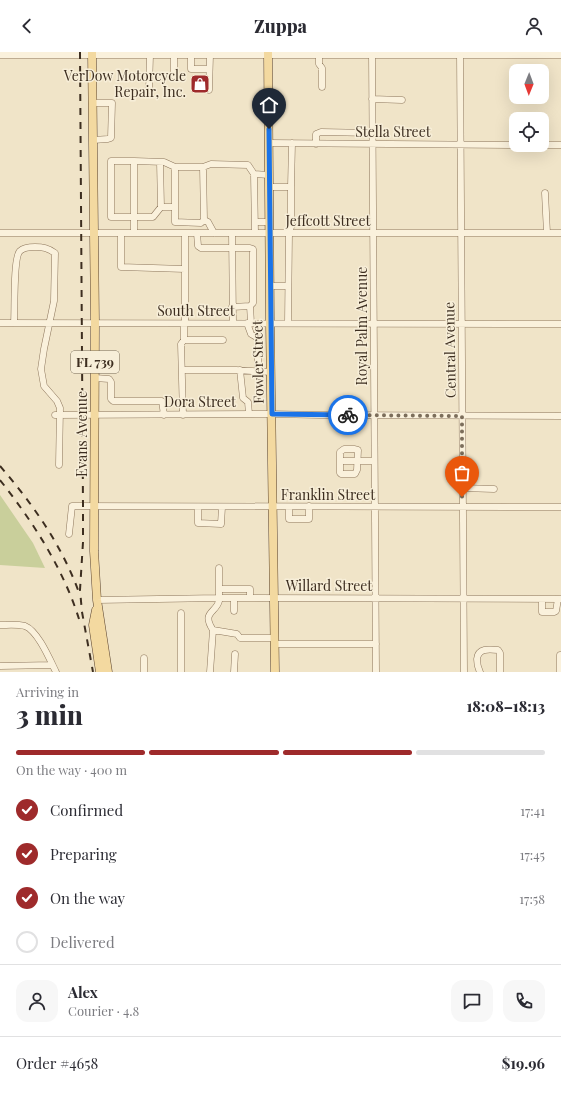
<!DOCTYPE html>
<html lang="en">
<head>
<meta charset="utf-8">
<style>
	:root { --surface:#fff; --page:#f7f7f7; --text:#2b2b33; --muted:#7c7c81; --line:#e1e1e2; --accent:#9e2a2b }
	body { margin:0; font-family:"Playfair Display",serif; background:var(--page); color:var(--text); height:100vh; display:flex; flex-direction:column; font-size:15px; white-space:nowrap }
	* { box-sizing:border-box; margin:0 }
	p { font-size:13px; color:var(--muted) }
	.icon { flex:none; width:22px; height:22px; fill:none; stroke:currentColor; stroke-width:2; stroke-linecap:round; stroke-linejoin:round }
	.map { position:relative; height:620px; overflow:hidden }
	.drawer { display:flex; flex-direction:column; background:var(--surface); flex:1 }
	.drawer>* { flex:none }
	.needle { width:26px; rotate:181deg }
	.buttons { position:absolute; left:509px; top:12px; display:grid; gap:8px }
	.buttons a { display:grid; place-items:center; width:40px; height:40px; border-radius:8px; background:var(--surface); box-shadow:0 4px 16px #0002; font-size:20px }
	.pin { position:absolute; display:grid; place-items:center; width:34px; height:34px; color:#fff; margin:-41px -17px; border-radius:50% 50% 50% 0; rotate:-45deg; box-shadow:0 0 4px #0007 }
	.pin .icon { rotate:45deg }
	.courier { position:absolute; display:grid; place-items:center; width:40px; height:40px; margin:-20px; border:3px solid #1a73e8; border-radius:50%; background:#fff; color:#222; box-shadow:0 1px 5px #0007 }
	.head em { font-style:normal; font-weight:800 }
	.head div { display:flex; flex-direction:column-reverse }
	.head { display:flex; align-items:center; justify-content:space-between; height:68px; padding:0 16px }
	h1 { font-size:26px; font-weight:800; line-height:30px }
	.bar { display:grid; grid-template-columns:repeat(4,1fr); gap:6px 4px; align-content:center; height:48px; padding:0 16px }
	.bar i { height:5px; border-radius:3px; background:var(--line) }
	.bar .on { background:var(--accent) }
	.bar p { grid-column:span 4 }
	.line { display:flex; align-items:center; gap:10px; padding:0 16px; border-top:1px solid var(--line) }
	.line div { flex:1 }
	.round { display:grid; place-items:center; flex:none; width:42px; height:42px; border-radius:12px; background:var(--page) }
	ol { padding:0 16px; list-style:none }
	li { display:flex; align-items:center; gap:12px; height:44px }
	li p { margin-inline-start:auto }
	li .icon { padding:4px; border-radius:50%; background:var(--accent); color:#fff; stroke-width:4 }
	li:last-child { color:var(--muted) }
	li i { width:22px; height:22px; border:2px solid var(--line); border-radius:50% }
	header { display:flex; justify-content:space-between; align-items:center; height:52px; padding:0 16px; background:var(--surface); font-size:18px; font-weight:800 }
	.map>svg:first-child { display:block }
	.green { fill:#c9cf9b }
	.lines { fill:none; stroke-linecap:round; stroke-linejoin:round }
	.minor-casing { stroke:#8d765c; stroke-width:7 }
	.major-casing { stroke:#5b4430; stroke-width:9 }
	.minor { stroke:#faf1dc; stroke-width:6 }
	.major { stroke:#f3d9a0; stroke-width:8 }
	.rail { stroke:#3d2e20; stroke-width:2; stroke-dasharray:7 7; stroke-linecap:butt }
	.done { stroke:#7c6e5b; stroke-width:4; stroke-dasharray:0 7.2 }
	.route { stroke:#1a73e8; stroke-width:5 }
	.labels { text-anchor:middle; stroke-width:3; stroke-linejoin:round; paint-order:stroke }
	.shield { fill:#f7eed8; stroke:#756857; stroke-width:1 }
	.shield-label { font-size:13px; font-weight:bold; fill:#3d2e20 }
	.poi-label { font-size:14px; fill:#3d2e20; stroke:#f7eed8; text-anchor:end }
	.street-label { font-size:14px; fill:#3d2e20; stroke:#f7eed8 }
</style>
</head>
<body>
<header><svg class="icon" aria-label="back" viewBox="0 0 24 24"><path d="M15 5l-7 7 7 7"/></svg>Zuppa<svg class="icon" aria-label="person" viewBox="0 0 24 24"><circle cx="12" cy="8" r="4"/><path d="M4 21q1-7 8-7t8 7"/></svg></header>
<div class="map">
<svg width="561" height="620" viewBox="0 0 561 620">
	<rect width="100%" height="100%" fill="#f0e4c8"/>
	<path class="green" d="M0 443 33 491 45 516 0 513Z"/>
	<g class="lines">
		<defs>
			<path id="minor" d="M372 0 376 620
				M460 0 464 620
				M319 2V12L322 16V35
				M0 3H561
				M174 3V24
				M191 3V17H209
				M149 38 150 3
				M209 38 210 3
				M372 47 402 48
				M92 51H112L111 86 108 87 93 88
				M269 91 516 93
				M316 92V82L321 80 372 81
				M542 93H561
				M134 109H111V165H153L161 155H175
				M160 110 161 155
				M203 115 211 112 248 113 254 122 269 123
				M254 122 255 181
				M269 135H291L292 91
				M545 141 547 181
				M204 168 208 170 214 181
				M255 170H269
				M0 181H561
				M121 181V215L185 217
				M134 181V109L164 110 175 115H203L204 168 201 171 175 170V115
				M185 181V272
				M197 181 198 194 201 196H250L253 197V251L250 254 232 255
				M232 181 233 271
				M270 234H288
				M250 254 251 271
				M0 271 561 272
				M14 271C15 259 13 205 20 199 24 195 30 195 35 195 43 195 48 196 55 201L54 249 44 297 41 317 44 334 57 349 60 356 59 413
				M247 271 251 282 258 286V320
				M288 271 289 181 291 175V135
				M184 272V288
				M182 318H236L271 320
				M240 318 243 346 248 350 249 362
				M95 326 109 327 111 330V347L113 349H162L164 363
				M55 363 272 362 320 363 561 364
				M183 363 181 292 184 288H223
				M344 397H354L358 398 357 418 355 422H341L340 421V400Z
				M340 409H374
				M462 436 494 437
				M198 455V471L221 472 222 455
				M289 455V467H309V454
				M69 482 72 454 561 455
				M219 516V549C216 561 201 560 213 578L237 582 240 586H274
				M220 537H250V546
				M542 547V560H554L556 559 558 547
				M97 548 219 546 561 547
				M234 559V546
				M181 561V620
				M0 573C8 573 17 572 25 574 38 579 50 608 56 620
				M274 592H376
				M144 606V620
				M0 614 52 613
				M210 620 213 578
				M234 620 235 602
				M480 620C478 616 477 612 477 607 478 596 489 597 498 598L500 601V620
				M560 620V603H561"/>
			<path id="major" d="M92 0 95 271 94 499 97 548 108 620
				M268 0 270 271 275 620
				M96 558 93 573 100 620"/>
		</defs>
		<use href="#minor" class="minor-casing"/>
		<use href="#major" class="major-casing"/>
		<use href="#minor" class="minor"/>
		<use href="#major" class="major"/>
		<path class="rail" d="M80 0 83 454V490L80 538 82 560 93 620
			M0 414C32 451 61 492 78 538
			M0 428C33 470 63 516 79 567"/>
	</g>
	<g class="lines">
		<path class="done" d="M348 363 462 364V445"/>
		<path class="route" d="M269 77 272 362 348 363"/>
	</g>
	<defs>
		<symbol id="shop-square" viewBox="-11 -11 22 22"><rect x="-9" y="-9" width="18" height="18" rx="4" fill="#9e2a2b" stroke="#f7eed8"/><path d="M-5-2.5h2.3a2.7 3.5 0 0 1 5.4 0H5L5.5 6h-11ZM-1.5-2.5h3a1.5 2.3 0 0 0-3 0Z" fill="#fff"/></symbol>
	</defs>
	<g fill-rule="evenodd">
		<use href="#shop-square" x="189" y="21" width="22" height="22"/>
	</g>
	<g class="labels">
		<rect class="shield" x="71" y="299" width="48" height="22" rx="3"/>
		<g class="shield-label">
			<text x="95" y="315">FL 739</text>
		</g>
		<g class="poi-label">
			<text x="186" y="29">VerDow Motorcycle<tspan x="186" dy="16">Repair, Inc.</tspan></text>
		</g>
		<g class="street-label">
			<text x="393" y="85">Stella Street</text>
			<text x="328" y="174">Jeffcott Street</text>
			<text x="196" y="264">South Street</text>
			<text transform="translate(362 274) rotate(-90)" y="5">Royal Palm Avenue</text>
			<text transform="translate(450 298) rotate(-91)" y="5">Central Avenue</text>
			<text transform="translate(258 310) rotate(-91)" y="5">Fowler Street</text>
			<text x="200" y="355">Dora Street</text>
			<text transform="translate(82 382) rotate(-90)" y="5">Evans Avenue</text>
			<text x="328" y="448">Franklin Street</text>
			<text x="329" y="539">Willard Street</text>
		</g>
	</g>
</svg>
<div class="buttons">
<a><svg class="needle" viewBox="-14 -14 28 28"><path d="M0-13l5 13h-10z" fill="#e53935"/><path d="M0 13l5-13h-10z" fill="#7c7c81"/></svg></a>
<a><svg class="icon" aria-label="locate" viewBox="0 0 24 24"><circle cx="12" cy="12" r="6"/><path d="M12 2v4M12 18v4M2 12h4M18 12h4"/></svg></a>
</div>
<div class="pin" style="left:462px;top:445px;background:#ea580c"><svg class="icon" aria-label="bag" viewBox="0 0 24 24"><path d="M5 8h14l-1 12H6zM9 8a3 3 0 0 1 6 0"/></svg></div>
<div class="pin" style="left:269px;top:77px;background:#1f2937"><svg class="icon" aria-label="home" viewBox="0 0 24 24"><path d="M3 11l9-7 9 7M6 9v11h12V9"/></svg></div>
<div class="courier" style="left:348px;top:363px"><svg class="icon" aria-label="bike" viewBox="0 0 24 24"><circle cx="6" cy="16" r="4"/><circle cx="18" cy="16" r="4"/><path d="M6 16l4-8h5l3 8M10 8l3 8H6M13 5h3"/></svg></div>
</div>
<section class="drawer">
<div class="head"><div><h1>3 min</h1><p>Arriving in</p></div><em>18:08–18:13</em></div>
<div class="bar"><i class="on"></i><i class="on"></i><i class="on"></i><i></i><p>On the way · 400 m</p></div>
<ol>
<li><svg class="icon" aria-label="check" viewBox="0 0 24 24"><path d="M5 12l5 5 9-10"/></svg>Confirmed<p>17:41</p></li>
<li><svg class="icon" aria-label="check" viewBox="0 0 24 24"><path d="M5 12l5 5 9-10"/></svg>Preparing<p>17:45</p></li>
<li><svg class="icon" aria-label="check" viewBox="0 0 24 24"><path d="M5 12l5 5 9-10"/></svg>On the way<p>17:58</p></li>
<li><i></i>Delivered</li>
</ol>
<div class="line" style="height:72px"><a class="round"><svg class="icon" aria-label="person" viewBox="0 0 24 24"><circle cx="12" cy="8" r="4"/><path d="M4 21q1-7 8-7t8 7"/></svg></a><div><b>Alex</b><p>Courier · 4.8</p></div><a class="round"><svg class="icon" aria-label="chat" viewBox="0 0 24 24"><path d="M4 5h16v11H9l-5 4z"/></svg></a><a class="round"><svg class="icon" aria-label="phone" viewBox="0 0 24 24"><path d="M5 4h4l2 5-3 2q2 4 5 5l2-3 5 2v4C11 20 4 13 5 4z"/></svg></a></div>
<div class="line" style="height:52px"><div>Order #4658</div><b>$19.96</b></div>
</section>
</body>
</html>
